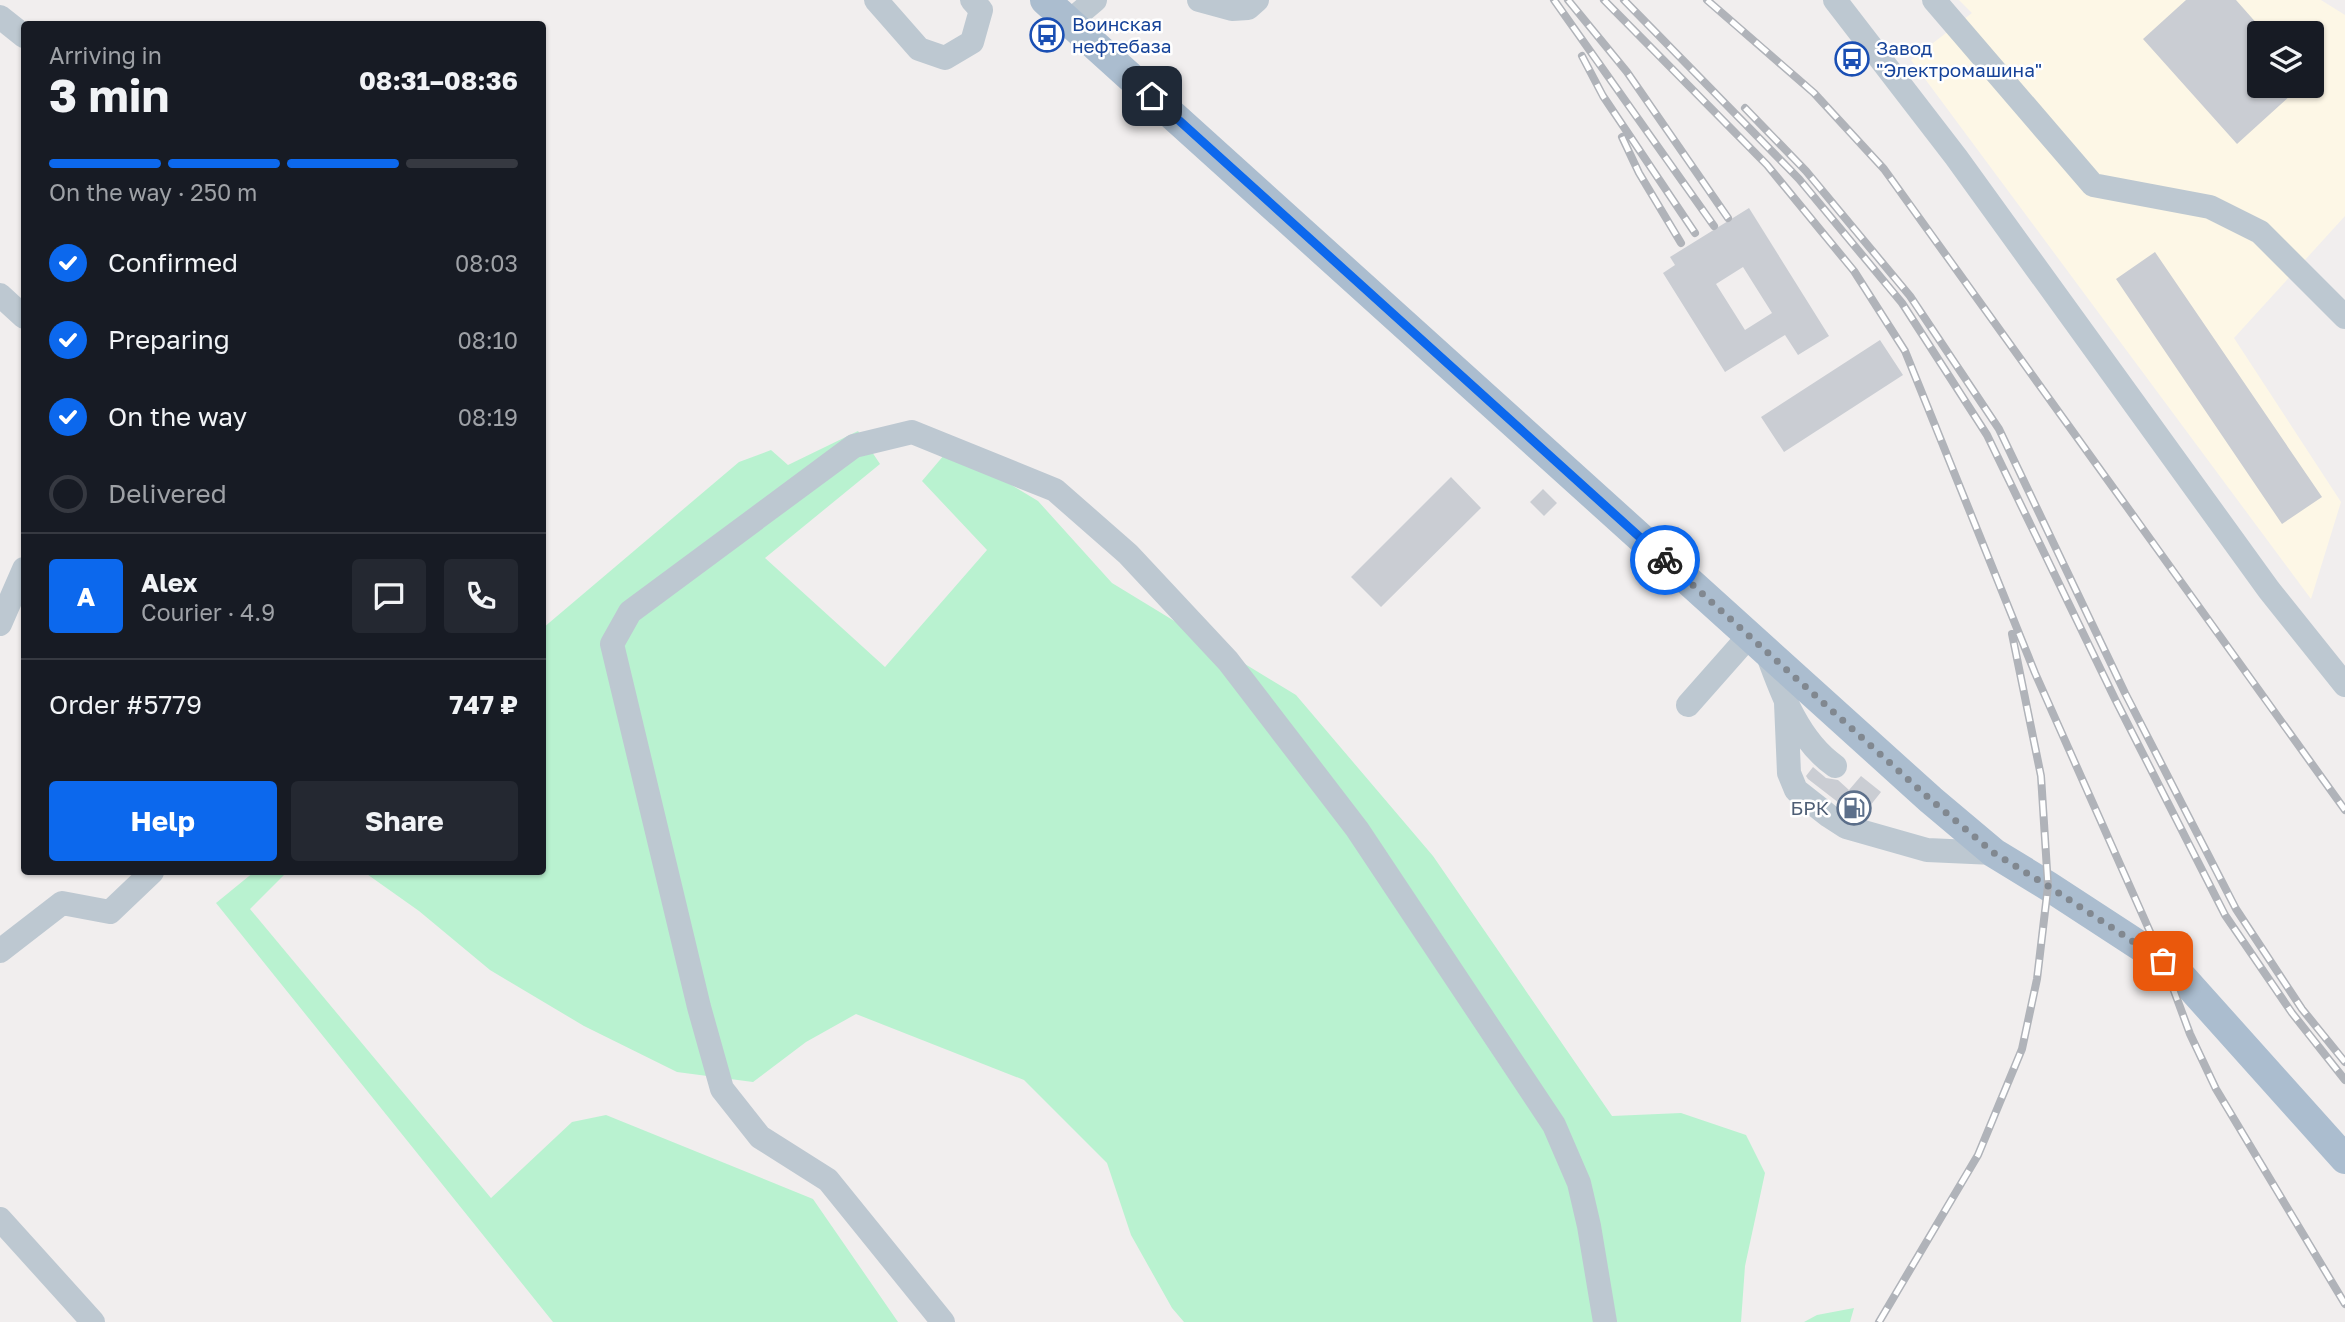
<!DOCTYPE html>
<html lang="en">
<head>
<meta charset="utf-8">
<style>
	:root { --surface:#171b24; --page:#242831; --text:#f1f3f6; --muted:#9ea1a6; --line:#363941; --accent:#0c68ed }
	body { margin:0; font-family:"Golos Text",sans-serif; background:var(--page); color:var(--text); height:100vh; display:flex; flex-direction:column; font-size:26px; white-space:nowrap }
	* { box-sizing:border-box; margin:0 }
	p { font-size:23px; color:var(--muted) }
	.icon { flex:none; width:38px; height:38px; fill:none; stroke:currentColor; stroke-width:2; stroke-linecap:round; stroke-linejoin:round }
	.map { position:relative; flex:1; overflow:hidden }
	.side { position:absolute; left:21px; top:21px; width:525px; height:854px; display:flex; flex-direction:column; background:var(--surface); border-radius:7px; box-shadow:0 2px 5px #0004 }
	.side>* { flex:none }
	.controls { position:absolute; left:2247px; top:21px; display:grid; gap:14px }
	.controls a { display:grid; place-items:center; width:77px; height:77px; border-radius:7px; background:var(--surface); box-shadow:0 2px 5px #0004; font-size:35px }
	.pin { position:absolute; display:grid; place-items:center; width:60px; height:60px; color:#fff; margin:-30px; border-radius:14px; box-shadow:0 4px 10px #0006 }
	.courier { position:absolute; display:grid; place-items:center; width:70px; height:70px; margin:-35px; border:5px solid #0c68ed; border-radius:50%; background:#fff; color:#222; box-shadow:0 2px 9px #0007 }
	.overview em { font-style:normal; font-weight:700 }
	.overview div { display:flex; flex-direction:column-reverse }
	.overview { display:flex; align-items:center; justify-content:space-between; height:119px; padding:0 28px }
	h1 { font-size:46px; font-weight:700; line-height:52px }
	.bar { display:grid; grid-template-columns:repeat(4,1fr); gap:10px 7px; align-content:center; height:84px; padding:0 28px }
	.bar i { height:9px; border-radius:5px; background:var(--line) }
	.bar .current { background:var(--accent) }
	.bar p { grid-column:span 4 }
	.line { display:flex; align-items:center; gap:18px; padding:0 28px; border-top:2px solid var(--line) }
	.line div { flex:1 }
	.round { display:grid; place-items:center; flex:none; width:74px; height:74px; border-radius:7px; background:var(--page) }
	ol { padding:0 28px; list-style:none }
	li { display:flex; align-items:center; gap:21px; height:77px }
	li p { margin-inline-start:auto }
	li .icon { padding:7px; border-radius:50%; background:var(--accent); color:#fff; stroke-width:4 }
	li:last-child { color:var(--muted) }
	li i { width:38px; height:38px; border:4px solid var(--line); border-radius:50% }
	.cta { display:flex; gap:14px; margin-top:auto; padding:14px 28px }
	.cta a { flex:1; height:80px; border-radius:7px; background:var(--accent); color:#fff; font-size:28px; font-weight:700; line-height:80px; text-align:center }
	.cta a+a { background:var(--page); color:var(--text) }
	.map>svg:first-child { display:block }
	.commercial { fill:#fdf7e6; fill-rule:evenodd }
	.green { fill:#b9f2d0 }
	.building { fill:#cacdd3; fill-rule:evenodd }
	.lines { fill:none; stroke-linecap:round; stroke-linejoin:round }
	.minor { stroke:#bdc8d1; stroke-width:24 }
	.major { stroke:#abbdcf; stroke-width:30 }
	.rail-casing { stroke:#b0b3b9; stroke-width:8 }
	.rail { stroke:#fff; stroke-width:5; stroke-dasharray:16; stroke-linecap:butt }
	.done { stroke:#818890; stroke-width:7; stroke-dasharray:0 12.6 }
	.route { stroke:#0c68ed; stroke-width:9 }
	.labels { text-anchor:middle; stroke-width:5; stroke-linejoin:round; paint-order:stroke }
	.transit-label { font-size:19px; fill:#164399; stroke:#fff; text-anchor:start }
	.service-label { font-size:19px; fill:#4e5e75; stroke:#fff; text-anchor:end }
</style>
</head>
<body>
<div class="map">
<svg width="2345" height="1322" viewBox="0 0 2345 1322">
	<rect width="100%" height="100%" fill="#f1eeee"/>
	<path class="commercial" d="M1959 0H2321L2345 15V216L2234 338 2341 502 2311 599 1911 60 1972 13ZM2259 33H2312V86H2259Z"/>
	<path class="green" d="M858 431 880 464 765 558 885 667 987 550 922 481 950 448 1038 501 1112 583 1296 695 1433 856 1612 1116 1681 1113 1746 1135 1765 1173 1745 1266 1741 1322H1184L1172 1308 1131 1235 1107 1163 1024 1080 856 1014 806 1042 753 1082 677 1072 584 1026 490 970 419 911 364 872H542L543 628 739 462 771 450 788 465Z
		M254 872H287L250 909 491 1198 572 1122 606 1115 813 1199 898 1322H553L216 903Z
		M1854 1308 1850 1322H1804L1817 1315Z"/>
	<path class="building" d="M2186 0H2236L2259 26V86H2301L2237 144 2143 39Z
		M1749 208 1829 336 1798 355 1785 335 1725 372 1663 273 1675 265 1670 257ZM1743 267 1772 313 1745 330 1716 284Z
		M2155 252 2322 497 2282 524 2116 279Z
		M1880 340 1903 375 1784 452 1761 417Z
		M1451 477 1481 508 1381 607 1351 577Z
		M1543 489 1557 503 1544 516 1530 502Z
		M1813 767 1826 778 1838 780 1849 790 1861 776 1881 792 1862 816 1852 813 1808 779 1806 776Z"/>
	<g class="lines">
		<path class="minor" d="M876 0 919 49 945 58 972 42 981 10 972 0
			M1199 0 1232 9 1248 8 1257 0
			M1835 0 1956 157 2269 590 2345 685
			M1934 0 2093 185 2210 207 2260 232 2345 317
			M0 17 24 36
			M1069 22 1095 0
			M0 295 24 317
			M0 624 24 569
			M1767 653C1782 694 1798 740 1835 766
			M1786 703 1789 773 1796 790 1829 816 1846 827 1927 850 1994 853
			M1688 705 1749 636
			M0 951 62 903 110 912 152 872
			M0 1219 93 1322
			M943 1322 828 1180 760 1137 722 1089 699 1007 612 644 630 612 854 446 912 432 1055 490 1128 554 1228 661 1357 829 1554 1125 1579 1183 1589 1226 1605 1322"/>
		<path class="major" d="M1045 0 1931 800 1994 853 2048 886 2163 961 2180 975 2345 1159"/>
		<defs>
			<path id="rail" d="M1554 0 1714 226
				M1568 0 1627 72 1728 218
				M1604 0 1767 165 1854 271 1905 351 2035 673 2163 961 2190 1034 2216 1089 2345 1304
				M1624 0 1799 179 1902 303 1987 435 2115 699 2225 915 2292 1013 2345 1080
				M1707 0 1814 93 1884 169 2345 810
				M1582 56 1603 96 1695 233
				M1745 108 1806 171 1910 296 1999 429 2125 693 2236 909 2302 1009 2345 1062
				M1622 137 1639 173 1681 243
				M1879 1322 1978 1155 2022 1049 2037 979 2048 886 2041 776 2012 634"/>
		</defs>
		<use href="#rail" class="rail-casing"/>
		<use href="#rail" class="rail"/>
	</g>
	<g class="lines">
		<path class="done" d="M1665 560 1931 800 1994 853 2048 886 2163 961"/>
		<path class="route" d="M1152 96 1665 560"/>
	</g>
	<defs>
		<symbol id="bus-ring" viewBox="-11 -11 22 22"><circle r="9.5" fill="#fff" stroke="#1a4fb4" stroke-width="1.5"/><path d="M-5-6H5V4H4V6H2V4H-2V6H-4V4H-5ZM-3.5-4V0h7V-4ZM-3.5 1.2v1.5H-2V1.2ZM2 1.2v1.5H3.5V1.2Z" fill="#1a4fb4"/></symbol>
		<symbol id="fuel-ring" viewBox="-11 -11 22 22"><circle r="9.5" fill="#fff" stroke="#5c6f8a" stroke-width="1.5"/><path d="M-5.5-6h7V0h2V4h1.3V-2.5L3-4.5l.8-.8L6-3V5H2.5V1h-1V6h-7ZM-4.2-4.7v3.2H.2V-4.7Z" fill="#5c6f8a"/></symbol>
	</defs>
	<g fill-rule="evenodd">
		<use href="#bus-ring" x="1028" y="16" width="38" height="38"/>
		<use href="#bus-ring" x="1833" y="40" width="38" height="38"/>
		<use href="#fuel-ring" x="1835" y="789" width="38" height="38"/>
	</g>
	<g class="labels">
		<g class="transit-label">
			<text x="1072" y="31">Воинская<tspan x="1072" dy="22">нефтебаза</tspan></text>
			<text x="1876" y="55">Завод<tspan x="1876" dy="22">"Электромашина"</tspan></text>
		</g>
		<g class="service-label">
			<text x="1829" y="815">БРК</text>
		</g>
	</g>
</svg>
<div class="controls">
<a><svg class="icon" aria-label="layers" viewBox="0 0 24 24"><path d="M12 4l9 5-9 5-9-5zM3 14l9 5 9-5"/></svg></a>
</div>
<div class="pin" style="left:2163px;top:961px;background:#ea580c"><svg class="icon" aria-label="bag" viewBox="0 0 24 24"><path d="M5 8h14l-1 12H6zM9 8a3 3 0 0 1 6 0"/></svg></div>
<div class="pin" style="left:1152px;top:96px;background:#1f2937"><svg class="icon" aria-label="home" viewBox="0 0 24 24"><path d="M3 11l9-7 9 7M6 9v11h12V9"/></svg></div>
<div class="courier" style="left:1665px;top:560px"><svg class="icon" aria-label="bike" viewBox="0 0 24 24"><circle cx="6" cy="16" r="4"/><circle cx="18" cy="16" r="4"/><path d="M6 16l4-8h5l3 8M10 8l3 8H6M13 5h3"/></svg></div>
<section class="side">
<div class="overview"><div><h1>3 min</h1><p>Arriving in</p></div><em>08:31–08:36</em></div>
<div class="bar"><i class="current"></i><i class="current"></i><i class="current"></i><i></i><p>On the way · 250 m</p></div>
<ol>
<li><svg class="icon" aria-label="check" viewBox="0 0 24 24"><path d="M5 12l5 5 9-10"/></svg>Confirmed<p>08:03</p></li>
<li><svg class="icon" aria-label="check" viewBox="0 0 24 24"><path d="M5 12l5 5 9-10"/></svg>Preparing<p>08:10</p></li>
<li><svg class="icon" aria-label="check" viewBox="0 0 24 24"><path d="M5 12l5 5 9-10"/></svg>On the way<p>08:19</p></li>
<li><i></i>Delivered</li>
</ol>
<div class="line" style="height:126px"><b class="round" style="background:var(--accent);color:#fff">A</b><div><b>Alex</b><p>Courier · 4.9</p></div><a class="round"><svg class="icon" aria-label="chat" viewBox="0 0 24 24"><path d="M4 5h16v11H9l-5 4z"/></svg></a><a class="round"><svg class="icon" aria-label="phone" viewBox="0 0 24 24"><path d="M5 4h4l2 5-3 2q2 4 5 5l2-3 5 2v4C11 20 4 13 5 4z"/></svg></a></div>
<div class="line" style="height:91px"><div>Order #5779</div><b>747 ₽</b></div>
<div class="cta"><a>Help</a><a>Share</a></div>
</section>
</div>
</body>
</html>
